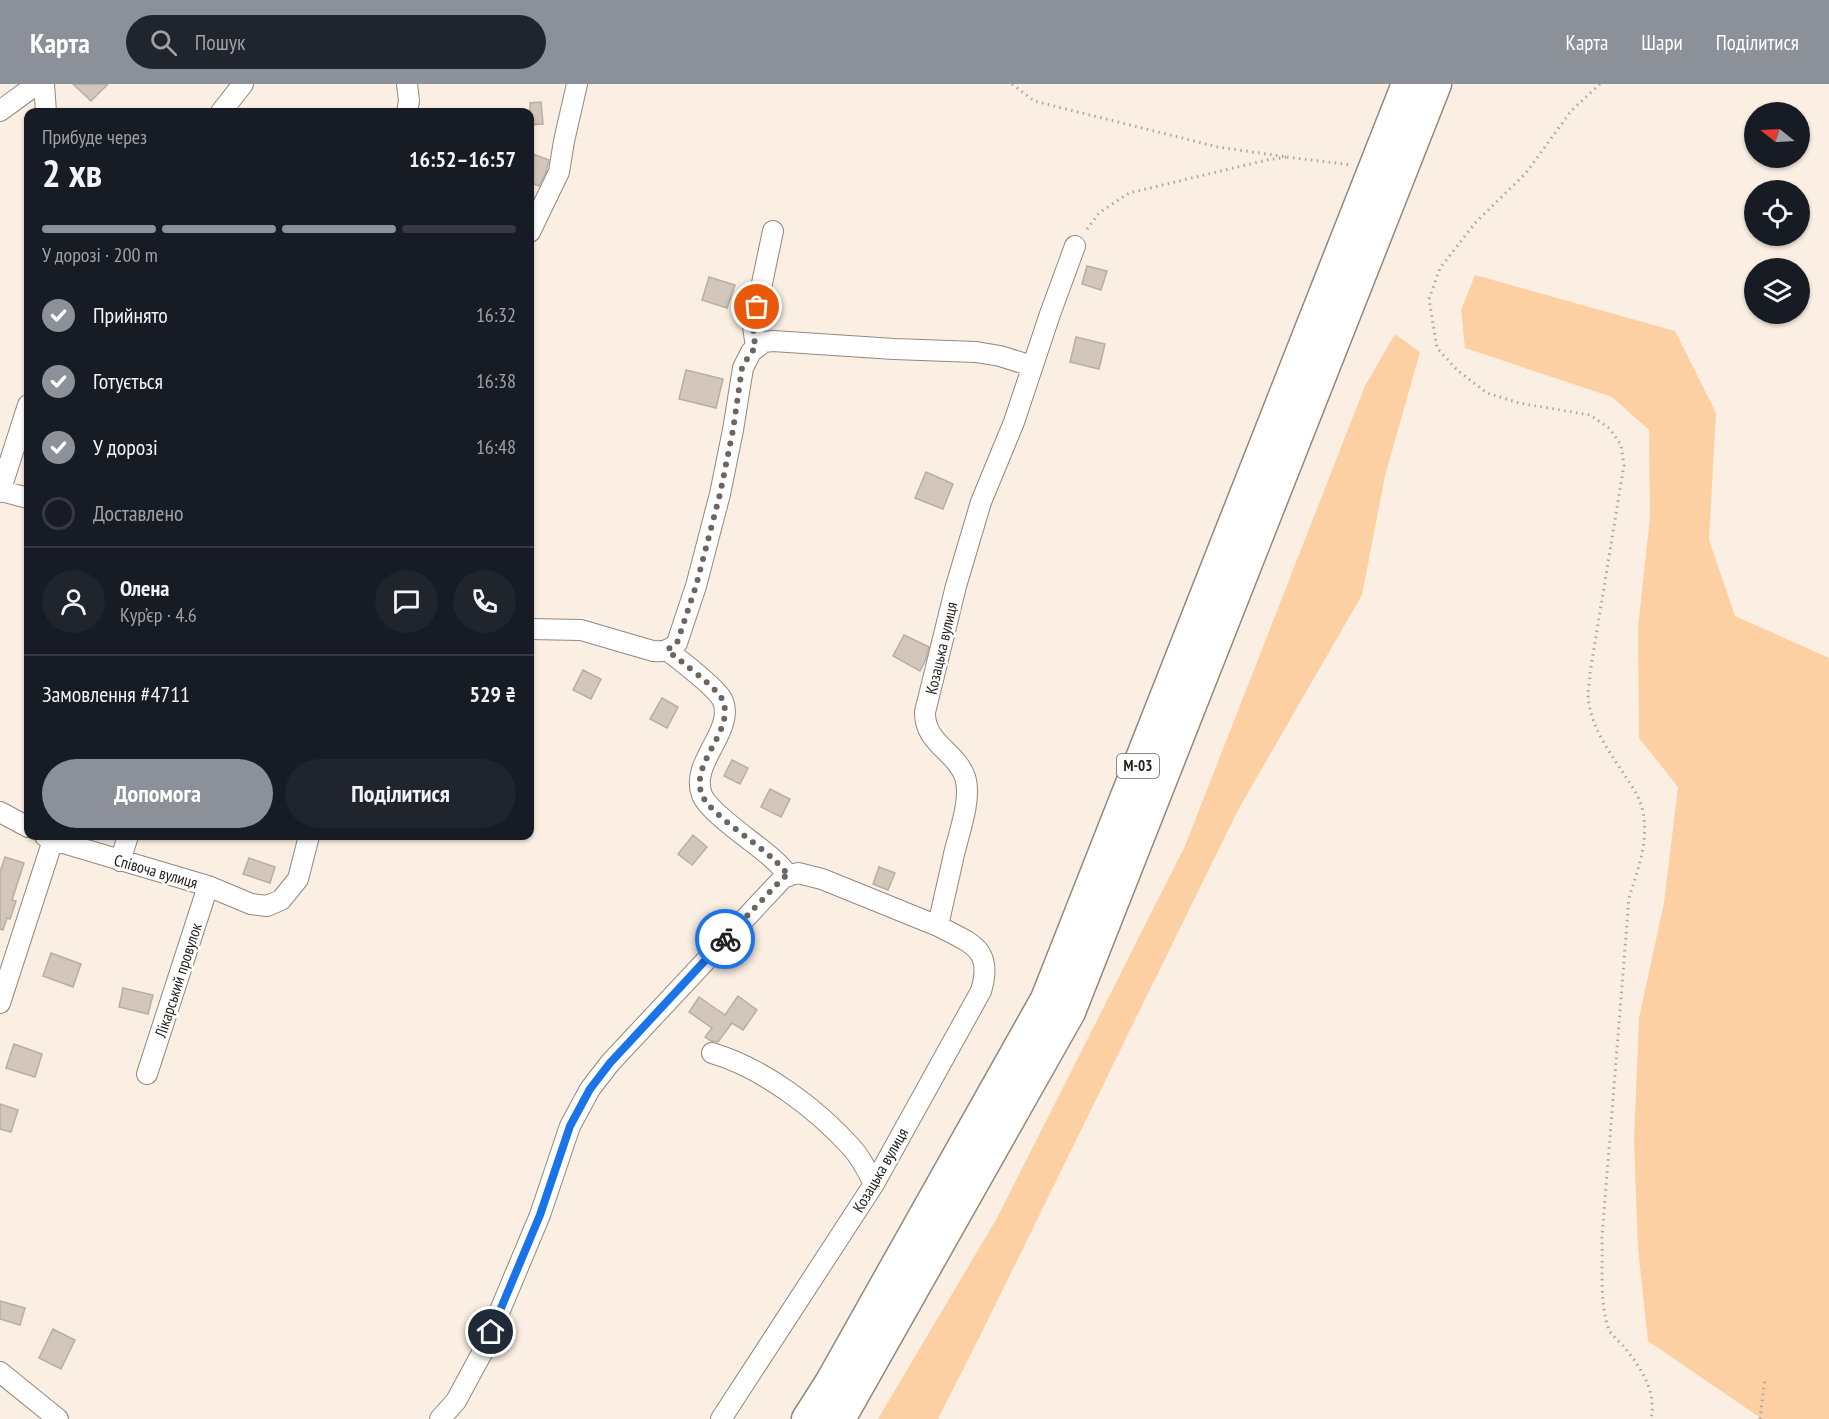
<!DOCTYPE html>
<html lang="uk">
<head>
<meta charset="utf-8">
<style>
	:root { --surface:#171b24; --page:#20242c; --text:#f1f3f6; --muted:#9ea1a6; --line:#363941; --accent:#8c9099 }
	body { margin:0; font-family:"PT Sans Narrow",sans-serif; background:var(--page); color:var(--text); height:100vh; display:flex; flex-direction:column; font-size:22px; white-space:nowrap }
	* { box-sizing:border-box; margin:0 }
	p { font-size:20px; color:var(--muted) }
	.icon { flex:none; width:33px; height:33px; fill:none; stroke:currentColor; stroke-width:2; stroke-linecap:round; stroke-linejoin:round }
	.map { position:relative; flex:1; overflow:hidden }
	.drawer { position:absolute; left:24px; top:24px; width:510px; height:732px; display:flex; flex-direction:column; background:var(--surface); border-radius:12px; box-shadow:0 2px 4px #0004 }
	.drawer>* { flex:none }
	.needle { width:39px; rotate:288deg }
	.tools { position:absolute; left:1744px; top:18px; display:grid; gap:12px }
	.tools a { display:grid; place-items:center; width:66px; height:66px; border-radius:50%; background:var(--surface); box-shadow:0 2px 4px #0004; font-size:30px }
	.pin { position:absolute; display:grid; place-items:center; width:51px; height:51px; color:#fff; margin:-26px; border:3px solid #fff; border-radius:50%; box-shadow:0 2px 6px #0007 }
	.courier { position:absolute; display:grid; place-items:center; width:60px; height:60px; margin:-30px; border:4px solid #1a73e8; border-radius:50%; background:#fff; color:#222; box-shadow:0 2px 8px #0007 }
	.head em { font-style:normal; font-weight:700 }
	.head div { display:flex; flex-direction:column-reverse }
	.head { display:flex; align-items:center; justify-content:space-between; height:102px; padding:0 18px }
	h1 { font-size:39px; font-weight:700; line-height:45px }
	.bar { display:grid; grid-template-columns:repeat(4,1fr); gap:9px 6px; align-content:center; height:72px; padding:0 18px }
	.bar i { height:8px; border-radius:4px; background:var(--line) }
	.bar .current { background:var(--accent) }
	.bar p { grid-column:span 4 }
	.line { display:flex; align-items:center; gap:15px; padding:0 18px; border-top:2px solid var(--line) }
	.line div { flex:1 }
	.round { display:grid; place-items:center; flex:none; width:63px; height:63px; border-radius:32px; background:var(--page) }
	ol { padding:0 18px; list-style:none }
	li { display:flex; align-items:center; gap:18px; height:66px }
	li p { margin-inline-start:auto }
	li .icon { padding:6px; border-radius:50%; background:var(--accent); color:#fff; stroke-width:4 }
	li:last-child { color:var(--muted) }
	li i { width:33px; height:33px; border:3px solid var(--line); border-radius:50% }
	.cta { display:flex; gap:12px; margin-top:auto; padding:12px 18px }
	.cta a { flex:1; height:69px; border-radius:36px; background:var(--accent); color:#fff; font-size:24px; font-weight:700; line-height:69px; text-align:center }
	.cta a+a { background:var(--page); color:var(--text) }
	header { display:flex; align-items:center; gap:36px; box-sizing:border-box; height:84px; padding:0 30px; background:var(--accent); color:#fff }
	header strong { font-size:28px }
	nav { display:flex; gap:33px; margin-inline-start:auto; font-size:21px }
	.search { width:420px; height:54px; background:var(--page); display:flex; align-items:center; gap:15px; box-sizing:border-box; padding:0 21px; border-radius:33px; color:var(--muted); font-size:22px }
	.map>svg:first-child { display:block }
	.green { fill:#fcd0a3 }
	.building { fill:#d3c7bc; stroke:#b9aea3; stroke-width:1.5 }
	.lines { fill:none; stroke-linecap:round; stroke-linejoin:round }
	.minor-casing { stroke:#93887e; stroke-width:22 }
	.highway-casing { stroke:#93887e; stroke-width:33 }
	.path { stroke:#aea59b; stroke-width:3; stroke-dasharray:1.5 4.5; stroke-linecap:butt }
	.minor { stroke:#fff; stroke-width:20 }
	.highway { stroke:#fff; stroke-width:30 }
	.done { stroke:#6d6660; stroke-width:6; stroke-dasharray:0 10.8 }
	.route { stroke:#1a73e8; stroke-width:8 }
	.labels { text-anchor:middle; stroke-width:5; stroke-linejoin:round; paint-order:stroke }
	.shield { fill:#fff; stroke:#64615e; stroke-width:1.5 }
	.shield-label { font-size:15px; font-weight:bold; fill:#211d19 }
	.street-label { font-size:16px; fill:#211d19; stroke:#fff }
</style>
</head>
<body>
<header>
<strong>Карта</strong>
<div class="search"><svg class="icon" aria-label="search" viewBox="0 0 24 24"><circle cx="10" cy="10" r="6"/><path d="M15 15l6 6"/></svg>Пошук</div>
<nav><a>Карта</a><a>Шари</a><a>Поділитися</a></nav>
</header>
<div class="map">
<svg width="1829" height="1335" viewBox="0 0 1829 1335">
	<rect width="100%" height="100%" fill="#fbefe3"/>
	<path class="green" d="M1475 191 1675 247 1716 329 1709 456 1735 532 1829 574V1335H1762L1648 1257 1638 1164 1634 1057 1639 934 1664 819 1678 703 1639 654 1638 543 1650 434 1649 346 1612 313 1465 264 1461 226Z
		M1395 250 1420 268 1385 392 1362 511 1238 726 981 1250 938 1335H878L997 1134 1185 762 1365 302Z"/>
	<path class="building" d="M73 0H108L91 17Z
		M541 18 543 40 530 41V19Z
		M530 69 549 76 546 88 539 102 530 98Z
		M1087 182 1107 187 1101 206 1082 200Z
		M709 193 735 201 727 224 702 216Z
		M1076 253 1105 260 1099 285 1070 278Z
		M686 286 723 295 716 324 679 315Z
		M926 388 953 400 943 425 915 414Z
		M904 551 929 563 925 577 920 587 893 572Z
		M583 586 601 595 591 615 573 606Z
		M662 614 678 623 667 644 650 635Z
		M732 676 748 684 740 700 724 692Z
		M770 705 790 715 781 733 761 723Z
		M693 751 707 763 692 781 678 770Z
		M5 773 24 779 12 816 16 817 10 835 7 834 3 846 0 845V788Z
		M249 774 275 783 270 799 243 790Z
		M879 783 895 789 888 806 873 800Z
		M51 869 81 880 73 903 43 892Z
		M123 904 153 911 148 930 119 923Z
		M738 912 757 926 743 946 732 939 718 958 711 957 705 953 712 944 689 928 699 913 725 931Z
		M14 960 42 970 35 993 6 984Z
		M0 1020 18 1026 11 1048 0 1045Z
		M0 1217 25 1224 20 1241 0 1235Z
		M53 1245 75 1256 61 1285 39 1274Z"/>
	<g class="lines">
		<defs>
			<path id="minor" d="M44 0 46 28
				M0 27 37 0
				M221 28 243 0
				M407 28 409 17 407 0
				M530 148 559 88 564 57 577 0
				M756 264 753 242 773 147
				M1 407 28 414
				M0 408 28 321
				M530 545 581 546 653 567C663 568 669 567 677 559L696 502 720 410 733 346 743 284 751 268 764 258 773 257 894 265 976 268 1000 272 1032 282
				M667 566C680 576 715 603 722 615 737 646 689 678 702 711 709 729 757 760 773 775 779 780 784 786 789 792
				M0 728 28 743
				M45 752 53 756 208 802 251 820 267 822 281 816 298 795 309 752
				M120 777 128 752
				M0 919 53 756
				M712 969C763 984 817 1025 852 1064 862 1075 868 1088 874 1100
				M147 990 208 802
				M0 1288 58 1335
				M440 1335 456 1317 483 1267 540 1131 570 1042 590 1005 610 979 784 793 798 789 822 795 938 842
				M721 1335 874 1100 981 907C994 864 970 859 938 842 943 818 949 794 954 770 959 749 972 714 965 693 956 667 924 659 925 628L956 502 981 418 1014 338 1050 230 1075 162"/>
			<path id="highway" d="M807 1335 830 1299 1046 915 1407 0
				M840 1335 1070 928 1436 0"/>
		</defs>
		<use href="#minor" class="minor-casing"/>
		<use href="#highway" class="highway-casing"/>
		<path class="path" d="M1012 0 1034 17 1218 63 1287 73 1267 76 1129 109 1099 129 1085 148
			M1600 0 1571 27 1526 89 1476 138 1440 184 1429 215 1437 264 1457 286 1487 309 1519 319 1590 331 1610 345 1621 361 1624 381 1590 589C1590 596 1588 605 1588 612 1590 640 1607 665 1622 687 1629 698 1639 711 1642 724 1650 755 1638 785 1629 814L1602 1153C1603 1181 1599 1219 1609 1246 1612 1252 1620 1258 1624 1263 1641 1283 1657 1308 1651 1335
			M1287 73 1352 81
			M1760 1335 1765 1294"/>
		<use href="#minor" class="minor"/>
		<use href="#highway" class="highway"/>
	</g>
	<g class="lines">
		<path class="done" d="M725 855 784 793 789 792C784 786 779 780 773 775 757 759 709 729 702 711 689 678 737 646 722 615 716 603 679 576 667 566L677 559 696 502 720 410 733 346 742 284 751 268 756 264 753 250 757 223"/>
		<path class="route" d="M491 1248 540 1131 570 1042 590 1005 610 979 725 855"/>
	</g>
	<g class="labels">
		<rect class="shield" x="1117" y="670" width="42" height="24" rx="4.5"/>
		<g class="shield-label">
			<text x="1138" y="687">М-03</text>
		</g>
		<g class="street-label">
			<text transform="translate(941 564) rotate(-77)" y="6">Козацька вулиця</text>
			<text transform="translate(156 787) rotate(16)" y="6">Співоча вулиця</text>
			<text transform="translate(178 896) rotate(-72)" y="6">Лікарський провулок</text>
			<text transform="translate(880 1086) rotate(-60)" y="6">Козацька вулиця</text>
		</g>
	</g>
</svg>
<div class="tools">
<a><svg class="needle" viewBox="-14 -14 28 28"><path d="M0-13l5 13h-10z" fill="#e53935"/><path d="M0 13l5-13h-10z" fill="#9ea1a6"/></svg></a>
<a><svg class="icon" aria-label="locate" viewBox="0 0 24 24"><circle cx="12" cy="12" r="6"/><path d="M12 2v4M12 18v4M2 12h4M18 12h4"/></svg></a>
<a><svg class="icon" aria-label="layers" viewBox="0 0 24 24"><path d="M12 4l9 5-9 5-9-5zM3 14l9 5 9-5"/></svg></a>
</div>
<div class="pin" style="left:757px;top:223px;background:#ea580c"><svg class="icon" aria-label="bag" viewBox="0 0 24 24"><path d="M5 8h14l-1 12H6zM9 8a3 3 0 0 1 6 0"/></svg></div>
<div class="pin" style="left:491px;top:1248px;background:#1f2937"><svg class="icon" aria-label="home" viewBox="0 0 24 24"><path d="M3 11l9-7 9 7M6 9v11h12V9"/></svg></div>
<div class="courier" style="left:725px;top:855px"><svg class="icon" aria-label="bike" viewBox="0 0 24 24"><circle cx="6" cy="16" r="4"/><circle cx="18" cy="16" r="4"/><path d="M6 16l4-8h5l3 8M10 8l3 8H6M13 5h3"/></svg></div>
<section class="drawer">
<div class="head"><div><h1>2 хв</h1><p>Прибуде через</p></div><em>16:52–16:57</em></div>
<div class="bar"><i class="current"></i><i class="current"></i><i class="current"></i><i></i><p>У дорозі · 200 m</p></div>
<ol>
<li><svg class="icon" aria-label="check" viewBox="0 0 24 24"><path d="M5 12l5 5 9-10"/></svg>Прийнято<p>16:32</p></li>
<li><svg class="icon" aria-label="check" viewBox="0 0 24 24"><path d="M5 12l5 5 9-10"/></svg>Готується<p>16:38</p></li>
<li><svg class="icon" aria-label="check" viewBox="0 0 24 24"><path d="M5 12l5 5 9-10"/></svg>У дорозі<p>16:48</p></li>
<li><i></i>Доставлено</li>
</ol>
<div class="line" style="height:108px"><a class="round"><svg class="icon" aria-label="person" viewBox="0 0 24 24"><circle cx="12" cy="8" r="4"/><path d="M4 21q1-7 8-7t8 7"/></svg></a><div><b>Олена</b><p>Кур’єр · 4.6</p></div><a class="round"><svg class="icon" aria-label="chat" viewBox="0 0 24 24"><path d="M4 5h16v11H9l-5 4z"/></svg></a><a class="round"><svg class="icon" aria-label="phone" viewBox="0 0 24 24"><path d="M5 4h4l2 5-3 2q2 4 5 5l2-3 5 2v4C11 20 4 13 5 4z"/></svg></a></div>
<div class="line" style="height:78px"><div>Замовлення #4711</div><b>529 ₴</b></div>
<div class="cta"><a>Допомога</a><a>Поділитися</a></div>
</section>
</div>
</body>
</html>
